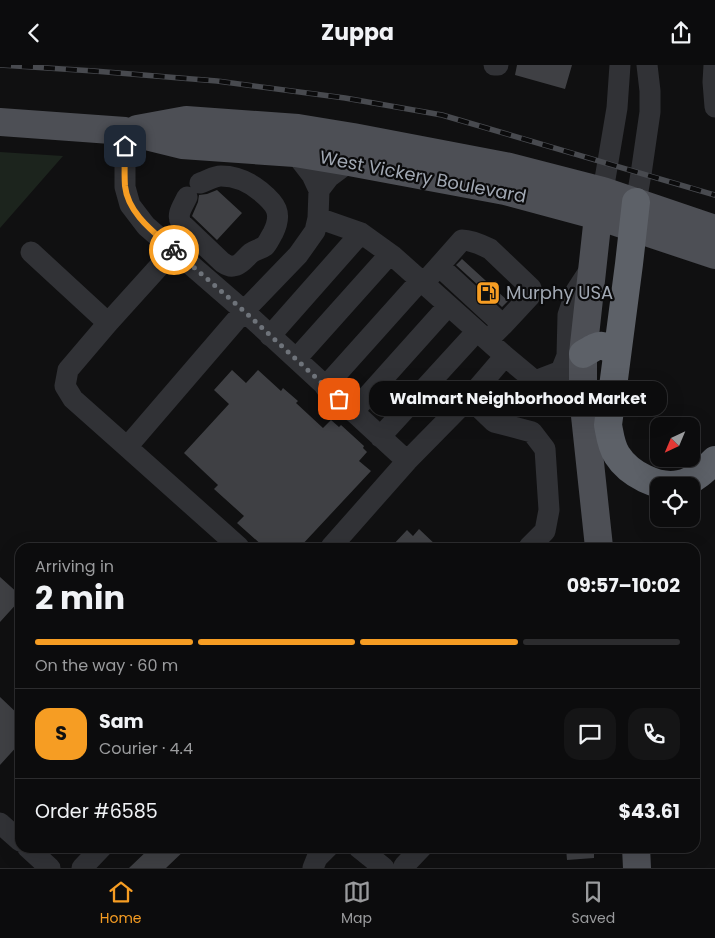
<!DOCTYPE html>
<html lang="en">
<head>
<meta charset="utf-8">
<style>
	:root { --surface:#0c0c0d; --page:#151516; --text:#f1f3f6; --muted:#9a9b9d; --line:#2c2c2e; --accent:#f69d23 }
	body { margin:0; font-family:Poppins,sans-serif; background:var(--page); color:var(--text); height:100vh; display:flex; flex-direction:column; font-size:19px; white-space:nowrap }
	* { box-sizing:border-box; margin:0 }
	p { font-size:16px; color:var(--muted) }
	.icon { flex:none; width:28px; height:28px; fill:none; stroke:currentColor; stroke-width:2; stroke-linecap:round; stroke-linejoin:round }
	.map { position:relative; flex:1; overflow:hidden }
	.drawer { position:absolute; left:15px; top:478px; width:685px; height:310px; display:flex; flex-direction:column; background:var(--surface); border-radius:15px; box-shadow:0 5px 20px #0002,0 0 0 1px var(--line) }
	.drawer>* { flex:none }
	.needle { width:32px; rotate:224deg }
	.buttons { position:absolute; left:650px; top:352px; display:grid; gap:10px }
	.buttons a { display:grid; place-items:center; width:50px; height:50px; border-radius:10px; background:var(--surface); box-shadow:0 5px 20px #0002,0 0 0 1px var(--line); font-size:25px }
	.pin { position:absolute; display:grid; place-items:center; width:42px; height:42px; color:#fff; margin:-21px; border-radius:10px; box-shadow:0 2px 8px #0006 }
	.courier { position:absolute; display:grid; place-items:center; width:50px; height:50px; margin:-25px; border:4px solid #f69d23; border-radius:50%; background:#fff; color:#222; box-shadow:0 1px 6px #0007 }
	.bubble { position:absolute; height:35px; border-radius:15px; background:var(--surface); box-shadow:0 5px 20px #0002,0 0 0 1px var(--line); font-size:16px; font-weight:700; line-height:35px; text-align:center }
	.head em { font-style:normal; font-weight:700 }
	.head div { display:flex; flex-direction:column-reverse }
	.head { display:flex; align-items:center; justify-content:space-between; height:85px; padding:0 20px }
	h1 { font-size:32px; font-weight:700; line-height:38px }
	.bar { display:grid; grid-template-columns:repeat(4,1fr); gap:8px 5px; align-content:center; height:60px; padding:0 20px }
	.bar i { height:6px; border-radius:4px; background:var(--line) }
	.bar .selected { background:var(--accent) }
	.bar p { grid-column:span 4 }
	.line { display:flex; align-items:center; gap:12px; padding:0 20px; border-top:1px solid var(--line) }
	.line div { flex:1 }
	.round { display:grid; place-items:center; flex:none; width:52px; height:52px; border-radius:15px; background:var(--page) }
	header { display:flex; justify-content:space-between; align-items:center; height:65px; padding:0 20px; background:var(--surface); font-size:22px; font-weight:700 }
	.dock { display:flex; justify-content:space-around; align-items:center; height:70px; border-top:1px solid var(--line); background:var(--surface); font-size:14px; color:var(--muted) }
	.dock a { display:grid; justify-items:center; gap:2px }
	.dock .selected { color:var(--accent) }
	.map>svg:first-child { display:block }
	.green { fill:#1c241d }
	.building { fill:#3f4044 }
	.lines { fill:none; stroke-linecap:round; stroke-linejoin:round }
	.minor { stroke:#313236; stroke-width:21 }
	.major { stroke:#4d4f55; stroke-width:28 }
	.highway { stroke:#5d6168; stroke-width:28 }
	.rail-casing { stroke:#484a4f; stroke-width:5.5 }
	.rail { stroke:#0b0b0c; stroke-width:4; stroke-dasharray:11; stroke-linecap:butt }
	.done { stroke:#6e737a; stroke-width:5; stroke-dasharray:0 9 }
	.route { stroke:#f69d23; stroke-width:6 }
	.labels { text-anchor:middle; stroke-width:4.5; stroke-linejoin:round; paint-order:stroke }
	.street-label { font-size:18px; fill:#a1a8b3; stroke:#0b0b0c }
	.poi-label { font-size:18px; fill:#a1a8b3; stroke:#0b0b0c; text-anchor:start }
</style>
</head>
<body>
<header><svg class="icon" aria-label="back" viewBox="0 0 24 24"><path d="M15 5l-7 7 7 7"/></svg>Zuppa<svg class="icon" aria-label="share" viewBox="0 0 24 24"><path d="M12 15V3M7 8l5-5 5 5M5 13v7h14v-7"/></svg></header>
<div class="map">
<svg width="715" height="803" viewBox="0 0 715 803">
	<rect width="100%" height="100%" fill="#101011"/>
	<path class="green" d="M0 87 63 91 0 163Z"/>
	<path class="building" d="M517 0H572L565 24 515 10Z
		M217 125 242 148 217 175 192 151 198 137 199 130 207 129Z
		M462 194 508 236 502 242 456 200Z
		M232 305 246 318 258 305 281 326 283 323 298 336 296 338 323 363 331 355 339 362 341 360 364 381 363 383 367 387 359 396 371 406 300 482H264L237 458 244 451 214 424 218 420 184 388 229 339 214 325Z
		M419 464 438 482H391L407 465 413 471Z
		M0 512 20 530V535L0 557Z
		M0 632 20 651V678L0 700Z
		M151 782H188L166 803H129Z
		M570 782H594V793L567 795 566 783Z"/>
	<g class="lines">
		<path class="minor" d="M494 0H498
			M714 0 713 17 715 42
			M125 66V122L130 140 146 161 244 246 407 396
			M319 125 329 112 349 97
			M603 126 617 43 620 0
			M187 132C183 141 176 149 181 158L222 197C225 199 229 202 233 201 240 201 246 192 251 188 255 185 261 184 265 181 268 178 271 171 273 168 283 148 276 139 260 126 249 117 236 111 221 111 213 111 208 116 200 118
			M636 137 641 109 650 47V26L647 0
			M318 153 361 168 393 191 505 291 535 316 561 320 583 332
			M31 187 108 258
			M439 201 462 175C471 175 482 180 490 184L531 223 532 228 530 231 503 260
			M430 211 439 201 503 260 493 270
			M270 271 361 168
			M296 294 390 189
			M535 316 561 306 567 291 568 250 576 226 591 203
			M325 322 420 216
			M469 333 494 357 532 367 545 384 549 445 545 466 529 482
			M353 347 448 241
			M380 372 477 266
			M127 382 73 334 65 321 68 305 108 258 174 185
			M239 482 127 382 244 246 298 190 315 166 318 153 319 125 312 110 295 88
			M331 482 407 396 469 333 505 291
			M0 758 20 776
			M27 782 50 803
			M358 782 384 803
			M404 801 422 782
			M82 803 102 782
			M313 803 317 793 328 782"/>
		<path class="major" d="M0 57 125 66 182 80 295 88 349 97 505 126 598 151 715 190
			M137 64 186 55 298 63 353 72 510 102 603 126 715 164
			M599 482 583 332V289L598 151 601 133
			M636 782 637 803"/>
		<path class="highway" d="M636 137 629 199 608 360C610 370 611 381 617 390 629 409 658 424 680 419 694 416 706 404 715 395
			M583 289C600 279 601 277 617 289"/>
		<defs>
			<path id="rail" d="M0 0 94 6 217 16 345 33 442 50 715 130"/>
		</defs>
		<use href="#rail" class="rail-casing"/>
		<use href="#rail" class="rail"/>
	</g>
	<g class="lines">
		<path class="done" d="M174 185 244 246 339 334"/>
		<path class="route" d="M125 81C125 94 124 107 125 121 128 149 155 168 174 185"/>
	</g>
	<defs>
		<symbol id="fuel-square" viewBox="-11 -11 22 22"><rect x="-9" y="-9" width="18" height="18" rx="4" fill="#f69d23" stroke="#0b0b0c"/><path d="M-5.5-6h7V0h2V4h1.3V-2.5L3-4.5l.8-.8L6-3V5H2.5V1h-1V6h-7ZM-4.2-4.7v3.2H.2V-4.7Z" fill="#111"/></symbol>
	</defs>
	<g fill-rule="evenodd">
		<use href="#fuel-square" x="474" y="214" width="28" height="28"/>
	</g>
	<g class="labels">
		<g class="street-label">
			<text transform="translate(423 112) rotate(11)" y="6">West Vickery Boulevard</text>
		</g>
		<g class="poi-label">
			<text x="506" y="234">Murphy USA</text>
		</g>
	</g>
</svg>
<div class="buttons">
<a><svg class="needle" viewBox="-14 -14 28 28"><path d="M0-13l5 13h-10z" fill="#e53935"/><path d="M0 13l5-13h-10z" fill="#9a9b9d"/></svg></a>
<a><svg class="icon" aria-label="locate" viewBox="0 0 24 24"><circle cx="12" cy="12" r="6"/><path d="M12 2v4M12 18v4M2 12h4M18 12h4"/></svg></a>
</div>
<div class="pin" style="left:339px;top:334px;background:#ea580c"><svg class="icon" aria-label="bag" viewBox="0 0 24 24"><path d="M5 8h14l-1 12H6zM9 8a3 3 0 0 1 6 0"/></svg></div>
<div class="pin" style="left:125px;top:81px;background:#1f2937"><svg class="icon" aria-label="home" viewBox="0 0 24 24"><path d="M3 11l9-7 9 7M6 9v11h12V9"/></svg></div>
<div class="courier" style="left:174px;top:185px"><svg class="icon" aria-label="bike" viewBox="0 0 24 24"><circle cx="6" cy="16" r="4"/><circle cx="18" cy="16" r="4"/><path d="M6 16l4-8h5l3 8M10 8l3 8H6M13 5h3"/></svg></div>
<div class="bubble" style="left:369px;top:316px;width:298px">Walmart Neighborhood Market</div>
<section class="drawer">
<div class="head"><div><h1>2 min</h1><p>Arriving in</p></div><em>09:57–10:02</em></div>
<div class="bar"><i class="selected"></i><i class="selected"></i><i class="selected"></i><i></i><p>On the way · 60 m</p></div>
<div class="line" style="height:90px"><b class="round" style="background:var(--accent);color:#111">S</b><div><b>Sam</b><p>Courier · 4.4</p></div><a class="round"><svg class="icon" aria-label="chat" viewBox="0 0 24 24"><path d="M4 5h16v11H9l-5 4z"/></svg></a><a class="round"><svg class="icon" aria-label="phone" viewBox="0 0 24 24"><path d="M5 4h4l2 5-3 2q2 4 5 5l2-3 5 2v4C11 20 4 13 5 4z"/></svg></a></div>
<div class="line" style="height:65px"><div>Order #6585</div><b>$43.61</b></div>
</section>
</div>
<nav class="dock">
<a class="selected"><svg class="icon" aria-label="home" viewBox="0 0 24 24"><path d="M3 11l9-7 9 7M6 9v11h12V9"/></svg>Home</a>
<a><svg class="icon" aria-label="map" viewBox="0 0 24 24"><path d="M3 6l6-2 6 2 6-2v14l-6 2-6-2-6 2zM9 4v14M15 6v14"/></svg>Map</a>
<a><svg class="icon" aria-label="saved" viewBox="0 0 24 24"><path d="M7 4h10v16l-5-4-5 4z"/></svg>Saved</a>
</nav>
</body>
</html>
